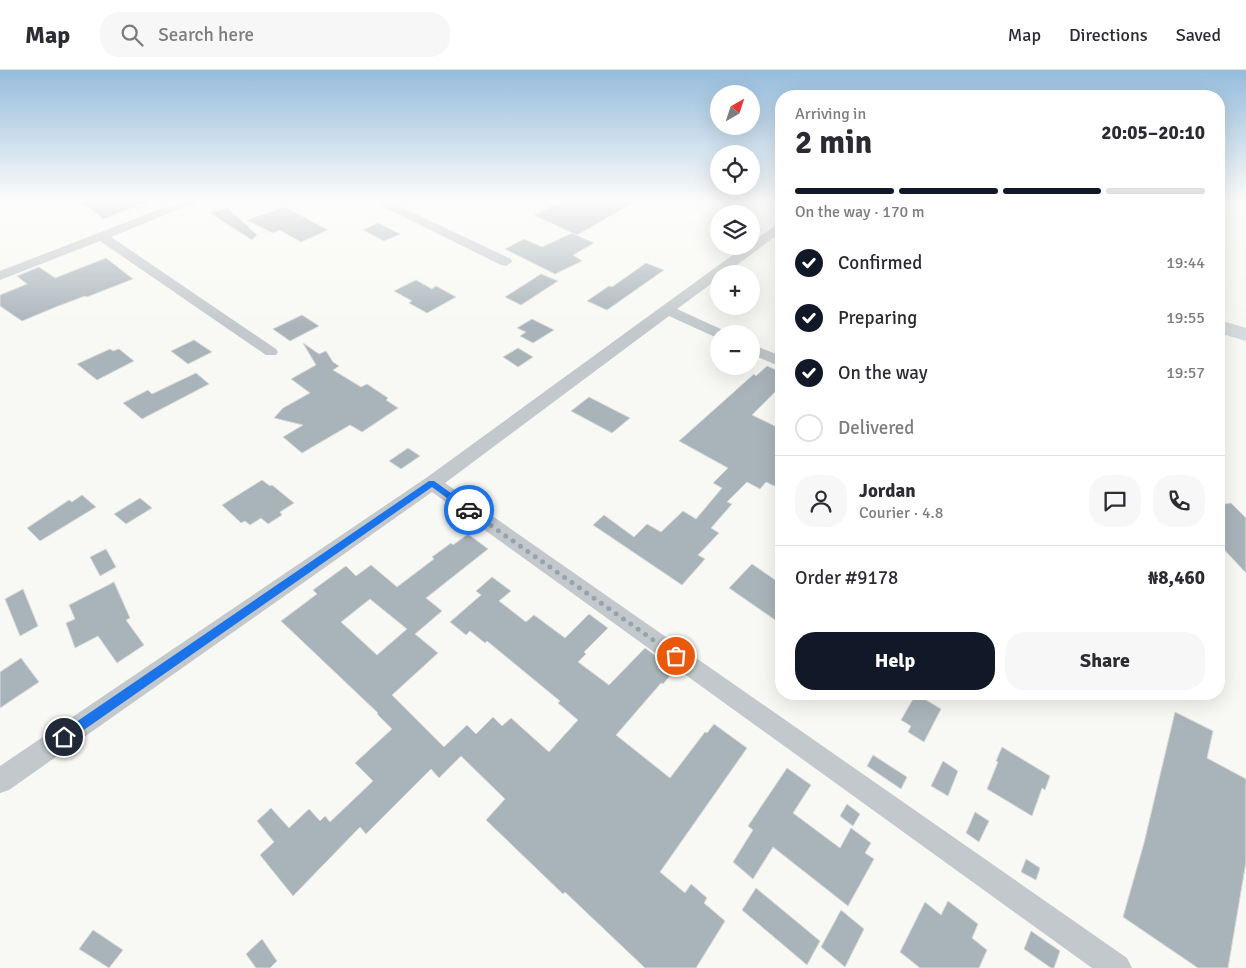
<!DOCTYPE html>
<html lang="en">
<head>
<meta charset="utf-8">
<style>
	:root { --surface:#fff; --page:#f7f7f7; --text:#2b2b33; --muted:#7c7c81; --line:#e1e1e2; --accent:#111827 }
	body { margin:0; font-family:Signika,sans-serif; background:var(--page); color:var(--text); height:100vh; display:flex; flex-direction:column; font-size:19px; white-space:nowrap }
	* { box-sizing:border-box; margin:0 }
	p { font-size:16px; color:var(--muted) }
	.icon { flex:none; width:28px; height:28px; fill:none; stroke:currentColor; stroke-width:2; stroke-linecap:round; stroke-linejoin:round }
	.map { position:relative; flex:1; overflow:hidden }
	.details { position:absolute; left:775px; top:20px; width:450px; height:610px; display:flex; flex-direction:column; background:var(--surface); border-radius:20px; box-shadow:0 5px 20px #0002 }
	.details>* { flex:none }
	.needle { width:32px; rotate:39deg }
	.buttons { position:absolute; left:710px; top:15px; display:grid; gap:10px }
	.buttons a { display:grid; place-items:center; width:50px; height:50px; border-radius:50%; background:var(--surface); box-shadow:0 5px 20px #0002; font-size:25px }
	.pin { position:absolute; display:grid; place-items:center; width:42px; height:42px; color:#fff; margin:-21px; border:2px solid #fff; border-radius:50%; box-shadow:0 1px 5px #0007 }
	.courier { position:absolute; display:grid; place-items:center; width:50px; height:50px; margin:-25px; border:4px solid #1a73e8; border-radius:50%; background:#fff; color:#222; box-shadow:0 1px 6px #0007 }
	.headline em { font-style:normal; font-weight:700 }
	.headline div { display:flex; flex-direction:column-reverse }
	.headline { display:flex; align-items:center; justify-content:space-between; height:85px; padding:0 20px }
	h1 { font-size:32px; font-weight:700; line-height:38px }
	.bar { display:grid; grid-template-columns:repeat(4,1fr); gap:8px 5px; align-content:center; height:60px; padding:0 20px }
	.bar i { height:6px; border-radius:4px; background:var(--line) }
	.bar .active { background:var(--accent) }
	.bar p { grid-column:span 4 }
	.line { display:flex; align-items:center; gap:12px; padding:0 20px; border-top:1px solid var(--line) }
	.line div { flex:1 }
	.round { display:grid; place-items:center; flex:none; width:52px; height:52px; border-radius:20px; background:var(--page) }
	ol { padding:0 20px; list-style:none }
	li { display:flex; align-items:center; gap:15px; height:55px }
	li p { margin-inline-start:auto }
	li .icon { padding:5px; border-radius:50%; background:var(--accent); color:#fff; stroke-width:4 }
	li:last-child { color:var(--muted) }
	li i { width:28px; height:28px; border:2px solid var(--line); border-radius:50% }
	.cta { display:flex; gap:10px; margin-top:auto; padding:10px 20px }
	.cta a { flex:1; height:58px; border-radius:20px; background:var(--accent); color:#fff; font-size:20px; font-weight:700; line-height:58px; text-align:center }
	.cta a+a { background:var(--page); color:var(--text) }
	header { display:flex; align-items:center; gap:30px; box-sizing:border-box; height:70px; padding:0 25px; background:var(--surface); border-bottom:1px solid var(--line) }
	header strong { font-size:24px }
	nav { display:flex; gap:28px; margin-inline-start:auto; font-size:18px }
	.search { width:350px; height:45px; background:var(--page); display:flex; align-items:center; gap:12px; box-sizing:border-box; padding:0 18px; border-radius:20px; color:var(--muted); font-size:19px }
	.map>svg:first-child { display:block }
	.building { fill:#a9b4ba; stroke:#d9d9d7; fill-rule:evenodd }
	.lines { fill:none; stroke-linecap:round; stroke-linejoin:round }
	.street { fill:#c2c8cb; fill-rule:evenodd }
	.secondary { fill:#d5dcdf; fill-rule:evenodd }
	.route { fill:#1a73e8 }
	.done { stroke:#95a4ab; stroke-width:5; stroke-dasharray:0 9 }
</style>
</head>
<body>
<header>
<strong>Map</strong>
<div class="search"><svg class="icon" aria-label="search" viewBox="0 0 24 24"><circle cx="10" cy="10" r="6"/><path d="M15 15l6 6"/></svg>Search here</div>
<nav><a>Map</a><a>Directions</a><a>Saved</a></nav>
</header>
<div class="map">
<svg width="1246" height="898" viewBox="0 0 1246 898">
	<rect width="100%" height="100%" fill="#f8f8f4"/>
	<path class="building" d="M78 130H149V131L104 149Z
		M564 130H638L577 165 534 145Z
		M285 137 328 160 301 172 280 160 273 163 247 150Z
		M228 138 257 165 252 170 210 143Z
		M378 153 400 164 384 171 363 160Z
		M572 163 594 173 573 185 582 191 555 204 505 179 524 169 542 177Z
		M106 188 133 209 87 227 85 226 58 236 22 251 0 236V225L27 214 17 206 39 197 55 208Z
		M646 193 664 200 607 240 587 231 609 216 612 217Z
		M541 204 558 211 521 235 505 227Z
		M416 210 432 219 436 216 456 227 427 243 409 233 412 231 394 221Z
		M302 245 319 256 290 271 273 259Z
		M532 249 554 260 533 273 520 266 526 262 517 258Z
		M194 270 212 282 188 294 171 281Z
		M303 273 319 284 326 281 333 292 339 296 333 300 361 317 367 314 388 328 386 330 398 338 362 362 350 355 302 383 283 367 303 355 274 348 283 338 310 323 291 309 316 295Z
		M518 278 533 287 518 297 503 287Z
		M110 279 113 281 119 279 134 291 97 310 77 294Z
		M767 296 781 302V316L752 345 781 359V419L766 412 760 419 747 412 727 432 732 434 711 458 719 463 698 485 705 489 682 515 593 455 604 445 634 467 647 454 661 462 683 441 696 449 722 418 713 413 728 398 679 371 754 304 756 306Z
		M196 303 209 314 142 349 123 333 148 320 152 324Z
		M589 327 630 348 612 363 571 341Z
		M408 378 420 386 401 399 389 391Z
		M262 410 270 416 272 415 294 433 280 442 282 445 268 454 261 448 250 455 245 451 241 453 222 435Z
		M82 425 96 437 40 471 27 458 69 430 72 432Z
		M140 428 152 438 126 454 114 444Z
		M1231 433 1246 448V503L1219 474V435Z
		M468 464 488 479 426 528 442 541 415 564 438 583 392 625 444 677 467 655 476 664 493 647 502 656 511 648 549 682 578 650 558 633 560 631 487 571 485 573 470 561 466 565 450 552 481 525 476 521 492 507 511 521 499 531 526 552 534 545 565 568 589 544 608 558 584 582 586 584 578 592 609 615 645 578 675 600 663 614 661 613 616 665 670 708 705 662 707 663 714 654 747 678 660 802 685 823 691 814 707 828 704 833 725 851 696 898H645L565 822 563 824 486 750 505 729 461 686 439 708 431 699 366 764 360 757 293 826 260 785 274 772 257 751 271 738 289 758 309 739 320 751 325 746 330 752 373 711 355 693 392 659 377 644 378 643 281 551 317 524 313 520 346 496 356 506 371 495 397 517 434 489 432 487 451 473 453 475ZM370 529 407 559 377 585 341 552Z
		M106 479 116 497 100 506 90 487Z
		M752 494 781 514V554L729 518Z
		M114 512 130 548 126 550 144 575 117 593 98 566 75 578 66 553 75 549 69 535Z
		M23 519 38 556 20 566 5 529Z
		M21 588 39 612 0 638V602Z
		M916 624 941 639 924 672 908 662 911 656 901 650Z
		M1175 642 1213 661 1207 688 1246 709V792L1228 898H1198L1123 847 1144 773Z
		M1002 677 1050 706 1045 720 1042 718 1032 746 987 719 998 692 996 691Z
		M873 685 907 707 901 719 867 696Z
		M943 691 958 701 948 726 931 716Z
		M787 698 811 715 793 743 840 778 851 758 871 773 865 783 874 789 848 836 773 777 753 809 733 792 753 760 748 756Z
		M847 734 860 744 853 756 840 746Z
		M975 742 989 751 979 772 966 763Z
		M1026 789 1040 798 1036 810 1021 802Z
		M756 818 820 871 807 895 742 840Z
		M948 831 978 854 972 868 987 880 979 898H920L900 882 925 832 941 845Z
		M841 840 864 859 845 897 821 877Z
		M93 860 123 880 109 898 79 879Z
		M1031 861 1060 881 1054 898H1051L1024 879Z
		M262 869 277 891 270 898H256L246 884Z"/>
	<g class="lines">
		<path class="street" d="M184 130H201L111 167 276 279 278 282 276 285H266L100 171 0 210V201Z
			M370 130H386L511 189 512 192 506 196 501 195Z
			M781 152V162L725 204H719V208L677 239 725 261 727 264H719V268L715 267 669 246 445 413 1127 888 1132 898H1092L432 422 9 720 0 723V696L426 408 745 176H751V172Z
			M751 274 781 286V297L751 284Z"/>
		<path class="secondary" d="M1219 250 1246 258V271L1219 263Z"/>
	</g>
	<linearGradient id="sky" x2="0" y2="1"><stop stop-color="#95bcdd"/><stop offset="0.51" stop-color="#fcfcfa"/><stop offset="1" stop-color="#fcfcfa" stop-opacity="0"/></linearGradient>
	<rect width="1246" height="256" fill="url(#sky)"/>
	<path class="route" d="M429 411H434L472 438V442H466L432 417 68 671H60L59 667 60 663Z"/>
	<g class="lines">
		<path class="done" d="M469 440 676 586"/>
	</g>
</svg>
<div class="buttons">
<a><svg class="needle" viewBox="-14 -14 28 28"><path d="M0-13l5 13h-10z" fill="#e53935"/><path d="M0 13l5-13h-10z" fill="#7c7c81"/></svg></a>
<a><svg class="icon" aria-label="locate" viewBox="0 0 24 24"><circle cx="12" cy="12" r="6"/><path d="M12 2v4M12 18v4M2 12h4M18 12h4"/></svg></a>
<a><svg class="icon" aria-label="layers" viewBox="0 0 24 24"><path d="M12 4l9 5-9 5-9-5zM3 14l9 5 9-5"/></svg></a>
<a>+</a>
<a>−</a>
</div>
<div class="pin" style="left:676px;top:586px;background:#ea580c"><svg class="icon" aria-label="bag" viewBox="0 0 24 24"><path d="M5 8h14l-1 12H6zM9 8a3 3 0 0 1 6 0"/></svg></div>
<div class="pin" style="left:64px;top:667px;background:#1f2937"><svg class="icon" aria-label="home" viewBox="0 0 24 24"><path d="M3 11l9-7 9 7M6 9v11h12V9"/></svg></div>
<div class="courier" style="left:469px;top:440px"><svg class="icon" aria-label="car" viewBox="0 0 24 24"><path d="M5 17H2v-5l4-1 3-4h7l3 4 3 1v5h-3M9 17h6M6 11h13"/><circle cx="7" cy="17" r="2"/><circle cx="17" cy="17" r="2"/></svg></div>
<section class="details">
<div class="headline"><div><h1>2 min</h1><p>Arriving in</p></div><em>20:05–20:10</em></div>
<div class="bar"><i class="active"></i><i class="active"></i><i class="active"></i><i></i><p>On the way · 170 m</p></div>
<ol>
<li><svg class="icon" aria-label="check" viewBox="0 0 24 24"><path d="M5 12l5 5 9-10"/></svg>Confirmed<p>19:44</p></li>
<li><svg class="icon" aria-label="check" viewBox="0 0 24 24"><path d="M5 12l5 5 9-10"/></svg>Preparing<p>19:55</p></li>
<li><svg class="icon" aria-label="check" viewBox="0 0 24 24"><path d="M5 12l5 5 9-10"/></svg>On the way<p>19:57</p></li>
<li><i></i>Delivered</li>
</ol>
<div class="line" style="height:90px"><a class="round"><svg class="icon" aria-label="person" viewBox="0 0 24 24"><circle cx="12" cy="8" r="4"/><path d="M4 21q1-7 8-7t8 7"/></svg></a><div><b>Jordan</b><p>Courier · 4.8</p></div><a class="round"><svg class="icon" aria-label="chat" viewBox="0 0 24 24"><path d="M4 5h16v11H9l-5 4z"/></svg></a><a class="round"><svg class="icon" aria-label="phone" viewBox="0 0 24 24"><path d="M5 4h4l2 5-3 2q2 4 5 5l2-3 5 2v4C11 20 4 13 5 4z"/></svg></a></div>
<div class="line" style="height:65px"><div>Order #9178</div><b>₦8,460</b></div>
<div class="cta"><a>Help</a><a>Share</a></div>
</section>
</div>
</body>
</html>
